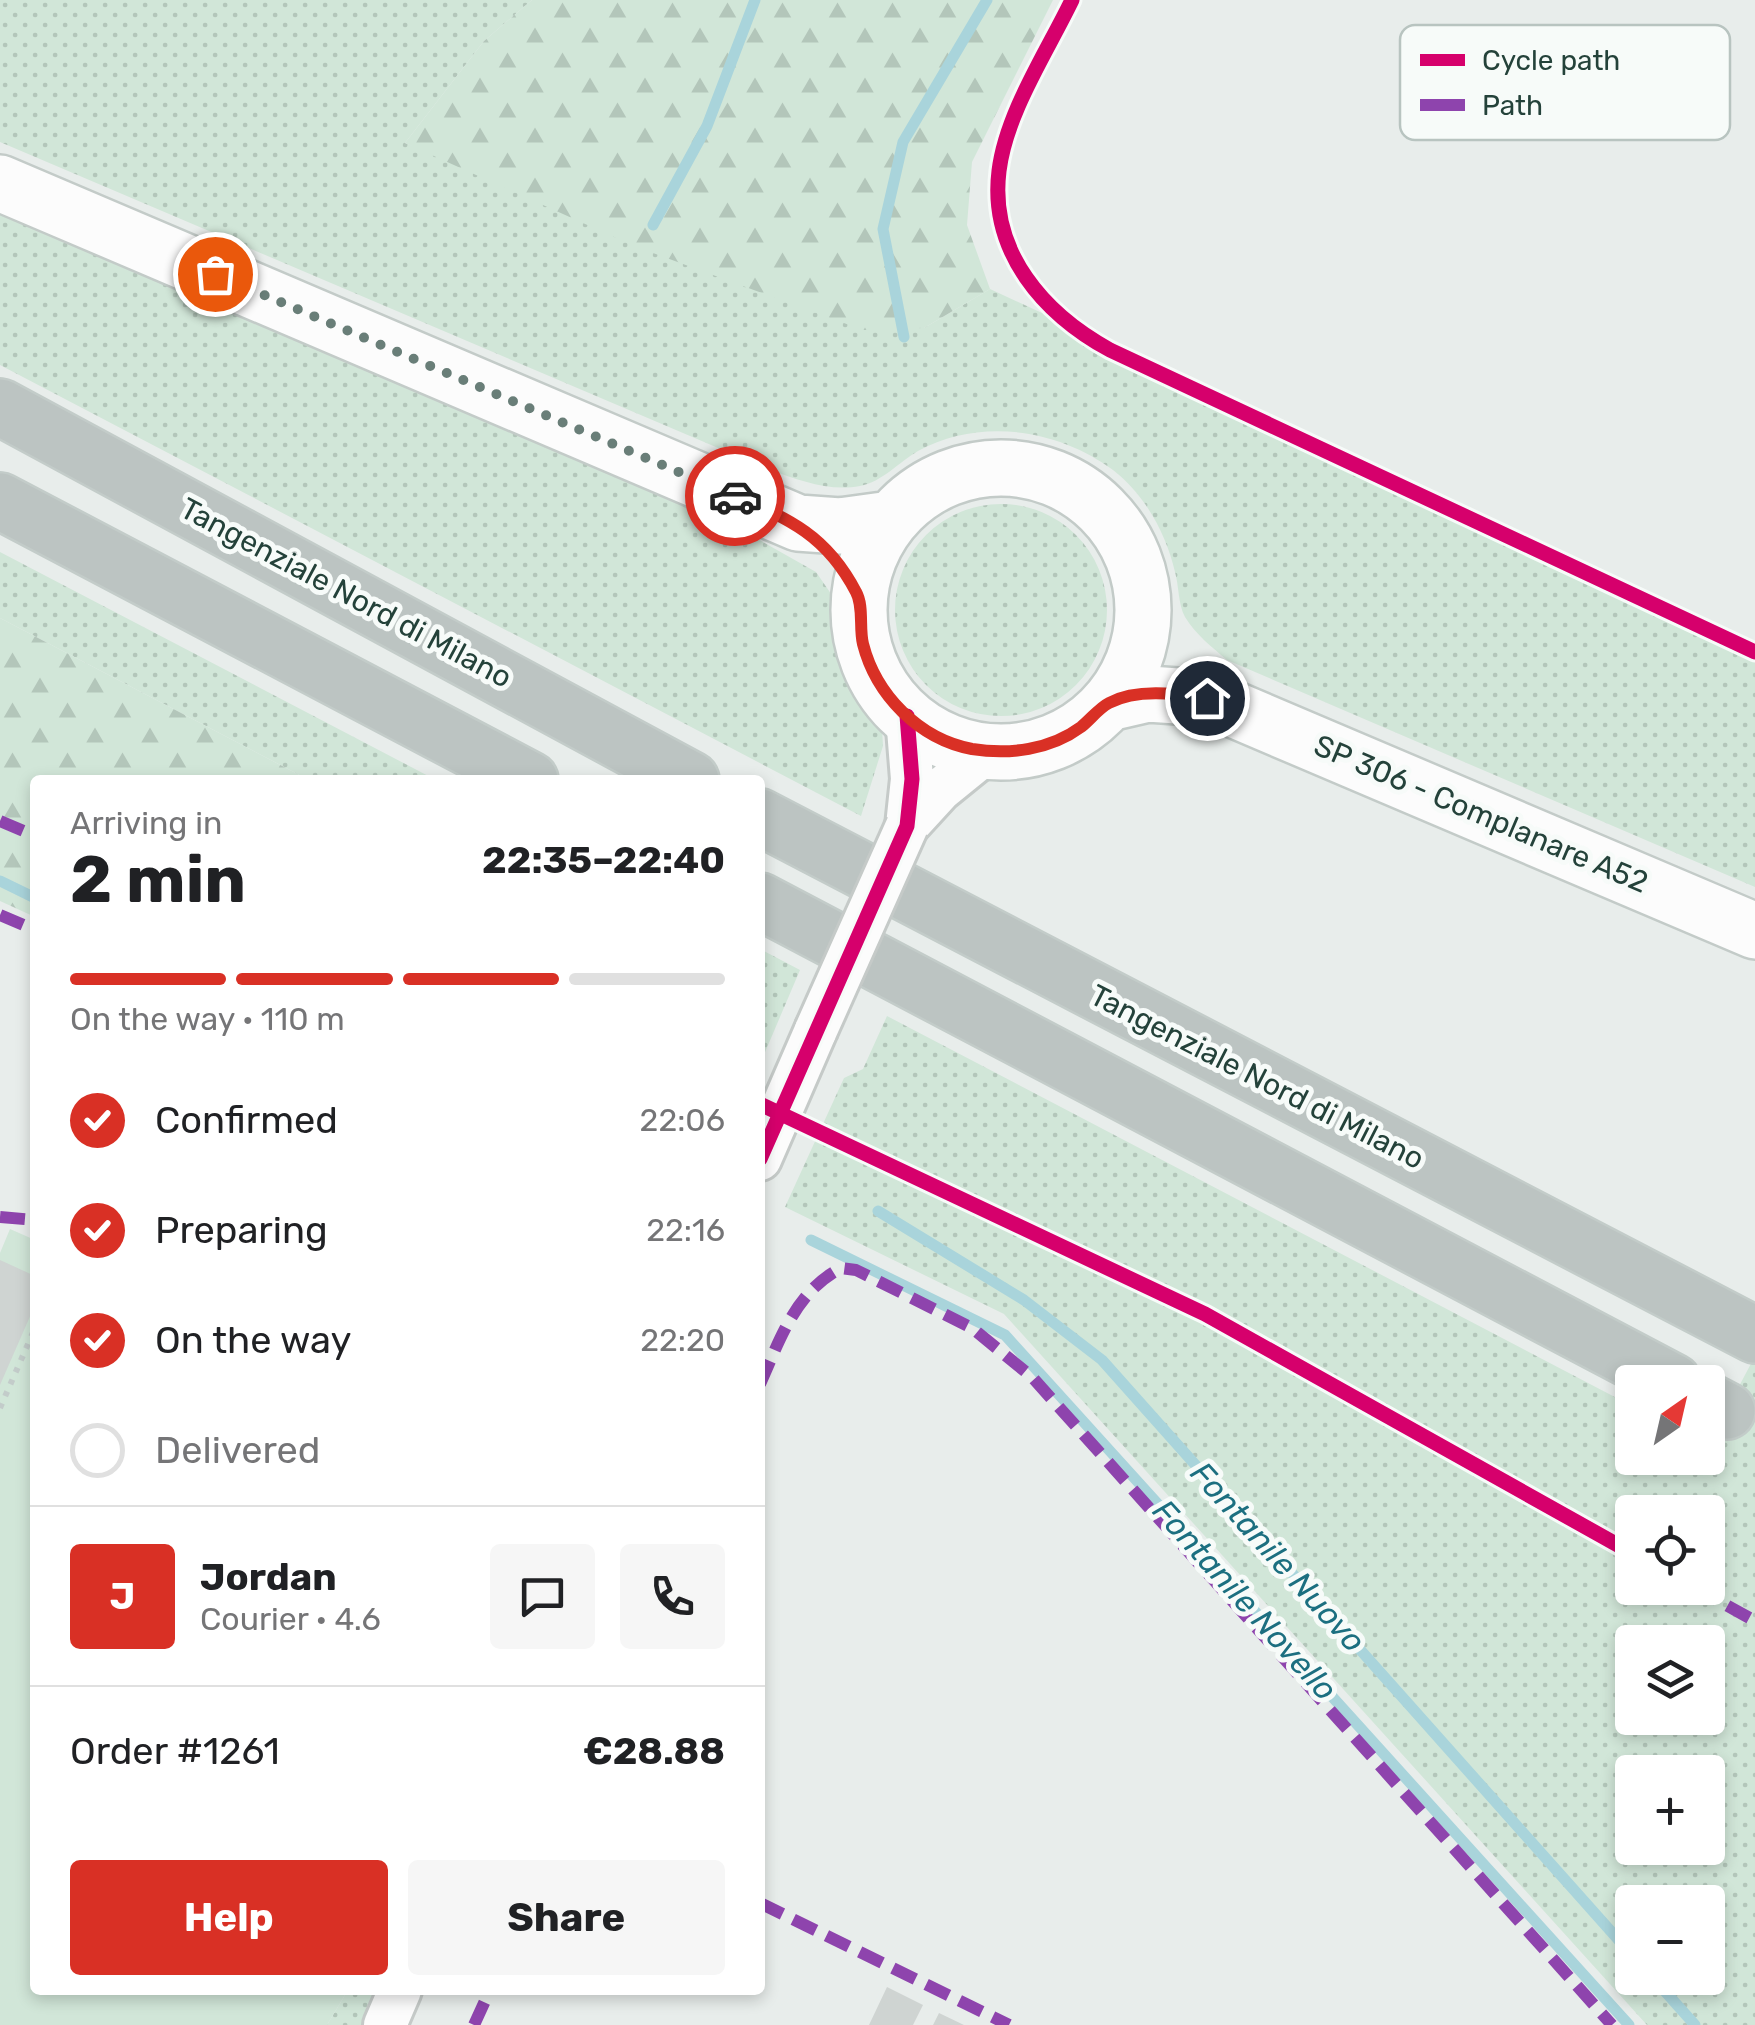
<!DOCTYPE html>
<html lang="en">
<head>
<meta charset="utf-8">
<style>
	:root { --surface:#fff; --page:#f6f6f6; --text:#202124; --muted:#757577; --line:#e0e0e0; --accent:#d93025 }
	body { margin:0; font-family:Rubik,sans-serif; background:var(--page); color:var(--text); height:100vh; display:flex; flex-direction:column; font-size:38px; white-space:nowrap }
	* { box-sizing:border-box; margin:0 }
	p { font-size:32px; color:var(--muted) }
	.icon { flex:none; width:55px; height:55px; fill:none; stroke:currentColor; stroke-width:2; stroke-linecap:round; stroke-linejoin:round }
	.map { position:relative; flex:1; overflow:hidden }
	.drawer { position:absolute; left:30px; top:775px; width:735px; height:1220px; display:flex; flex-direction:column; background:var(--surface); border-radius:10px; box-shadow:0 5px 15px #0003 }
	.drawer>* { flex:none }
	.needle { width:65px; rotate:34deg }
	.fabs { position:absolute; left:1615px; top:1365px; display:grid; gap:20px }
	.fabs a { display:grid; place-items:center; width:110px; height:110px; border-radius:10px; background:var(--surface); box-shadow:0 5px 15px #0003; font-size:50px }
	.pin { position:absolute; display:grid; place-items:center; width:85px; height:85px; color:#fff; margin:-42px; border:5px solid #fff; border-radius:50%; box-shadow:0 2px 10px #0007 }
	.courier { position:absolute; display:grid; place-items:center; width:100px; height:100px; margin:-50px; border:8px solid #d93025; border-radius:50%; background:#fff; color:#222; box-shadow:0 2px 12px #0007 }
	.head em { font-style:normal; font-weight:700 }
	.head div { display:flex; flex-direction:column-reverse }
	.head { display:flex; align-items:center; justify-content:space-between; height:170px; padding:0 40px }
	h1 { font-size:65px; font-weight:700; line-height:75px }
	.bar { display:grid; grid-template-columns:repeat(4,1fr); gap:15px 10px; align-content:center; height:120px; padding:0 40px }
	.bar i { height:12px; border-radius:8px; background:var(--line) }
	.bar .selected { background:var(--accent) }
	.bar p { grid-column:span 4 }
	.line { display:flex; align-items:center; gap:25px; padding:0 40px; border-top:2px solid var(--line) }
	.line div { flex:1 }
	.round { display:grid; place-items:center; flex:none; width:105px; height:105px; border-radius:10px; background:var(--page) }
	ol { padding:0 40px; list-style:none }
	li { display:flex; align-items:center; gap:30px; height:110px }
	li p { margin-inline-start:auto }
	li .icon { padding:10px; border-radius:50%; background:var(--accent); color:#fff; stroke-width:4 }
	li:last-child { color:var(--muted) }
	li i { width:55px; height:55px; border:5px solid var(--line); border-radius:50% }
	.primary-button { display:flex; gap:20px; margin-top:auto; padding:20px 40px }
	.primary-button a { flex:1; height:115px; border-radius:10px; background:var(--accent); color:#fff; font-size:40px; font-weight:700; line-height:115px; text-align:center }
	.primary-button a+a { background:var(--page); color:var(--text) }
	.map>svg:first-child { display:block }
	.grass { fill:url(#grass-dots); fill-rule:evenodd }
	.forest { fill:url(#forest-firs) }
	.pitch { fill:#d1e6d8 }
	.lines { fill:none; stroke-linecap:round; stroke-linejoin:round }
	.stream { stroke:#a9d4db; stroke-width:11 }
	.building { fill:#cfd4d2 }
	.street-casing { stroke:#c5cac8; stroke-width:48 }
	.secondary-casing { stroke:#c3cbc8; stroke-width:60 }
	.highway-casing { stroke:#c3ccc9; stroke-width:60 }
	.path { stroke:#c3ccca; stroke-width:6; stroke-dasharray:5 8; stroke-linecap:butt }
	.street { stroke:#fcfcfc; stroke-width:42 }
	.secondary { stroke:#fcfcfc; stroke-width:55 }
	.highway { stroke:#bcc4c2; stroke-width:55 }
	.street-bridge-casing { stroke:#c5cac8; stroke-width:48; stroke-linecap:butt }
	.street-bridge { stroke:#fcfcfc; stroke-width:42 }
	.quiet { stroke:#8e44ad; stroke-width:12; stroke-dasharray:25 12; stroke-linecap:butt }
	.cycleway-casing { stroke:#f7fbf9; stroke-width:21 }
	.cycleway { stroke:#d6006c; stroke-width:15 }
	.done { stroke:#697e78; stroke-width:10; stroke-dasharray:0 18 }
	.route { stroke:#d93025; stroke-width:12 }
	.labels { text-anchor:middle; stroke-width:10; stroke-linejoin:round; paint-order:stroke }
	.street-label { font-size:30px; fill:#24423a; stroke:#f7fbf9 }
	.water-label { font-size:32px; font-style:italic; fill:#1c6f80; stroke:#f7fbf9 }
	.key { fill:#f7fbf9; stroke:#b8c4c0; stroke-width:2.5 }
	.key-label { font-size:28px; fill:#24423a }
</style>
</head>
<body>
<div class="map">
<svg width="1755" height="2025" viewBox="0 0 1755 2025">
	<defs>
		<pattern id="grass-dots" width="8" height="8" patternUnits="userSpaceOnUse" patternTransform="scale(2.5)"><rect width="8" height="8" fill="#d1e6d8"/><path d="M2 2h.1M6 6h.1" fill="none" stroke="#b3c6ba" stroke-width="1.8" stroke-linecap="round"/></pattern>
		<pattern id="forest-firs" width="22" height="20" patternUnits="userSpaceOnUse" patternTransform="scale(2.5)"><rect width="22" height="20" fill="#d1e6d8"/><path d="M5 1l3.5 6h-7zM16 11l3.5 6h-7z" fill="#b3c6ba"/></pattern>
	</defs>
	<rect width="100%" height="100%" fill="#e8edeb"/>
	<path class="grass" d="M0 0H532L484 41 405 143 924 328 990 289 1755 641V887L1227 660C1212 647 1196 635 1185 617 1178 604 1179 586 1175 572 1166 533 1145 495 1113 470 1058 429 980 417 918 451 899 462 882 482 860 486 829 492 799 480 770 470L0 142Z
		M0 211 733 525 816 572 836 601 851 669 882 728 883 746 861 816 0 365Z
		M895 610a106 106 0 1 1 212 0a106 106 0 1 1-212 0Z
		M0 552 436 780H309L0 618Z
		M760 949 800 970 760 1064Z
		M887 1016 1632 1406V1458H1708V1445L1755 1356V2025H1647L1004 1314 785 1207 844 1078 863 1069ZM1632 1512H1708V1588H1632ZM1632 1642H1708V1718H1632ZM1632 1772H1708V1848H1632ZM1632 1902H1708V1978H1632Z
		M348 1990H382L366 2025H327Z"/>
	<path class="forest" d="M532 0H1053L972 162 967 225 990 289 924 328 863 330 634 246 405 143 484 41Z
		M0 618 309 780H35V917L0 901Z"/>
	<path class="pitch" d="M10 1229 35 1240V1990H348L327 2025H0V1253Z"/>
	<g class="lines">
		<path class="stream" d="M653 225 707 126 755 0
			M904 337 883 229 903 142 987 0
			M0 881 35 898
			M878 1211 1024 1300 1102 1360 1632 1955
			M811 1240 1005 1335 1629 2025
			M1653 1978 1695 2025"/>
	</g>
	<path class="building" d="M0 1260 35 1276V1305L0 1385Z
		M887 1987 923 2005 913 2025H869Z
		M939 2013 964 2025H933Z"/>
	<g class="lines">
		<defs>
			<path id="street" d="M907 826 940 790 988 751
				M907 826 912 779 907 716
				M760 1159 816 1030
				M385 2025 400 1990"/>
			<path id="secondary" d="M0 183 798 523 840 526 891 519
				M859 610a142 142 0 1 1 284 0a142 142 0 1 1-284 0Z
				M1109 703 1148 694 1207 698 1755 931"/>
			<path id="highway" d="M0 407 691 780
				M0 501 530 780
				M760 817 1755 1335
				M760 901 1673 1382
				M1708 1401 1727 1411"/>
		</defs>
		<use href="#street" class="street-casing"/>
		<use href="#secondary" class="secondary-casing"/>
		<use href="#highway" class="highway-casing"/>
		<path class="path" d="M0 1408 35 1328"/>
		<use href="#street" class="street"/>
		<use href="#secondary" class="secondary"/>
		<use href="#highway" class="highway"/>
		<defs>
			<path id="street-bridge" d="M816 1030 907 826"/>
		</defs>
		<use href="#street-bridge" class="street-bridge-casing"/>
		<use href="#street-bridge" class="street-bridge"/>
		<path class="quiet" d="M0 821 35 836
			M0 915 35 930
			M0 1217 35 1220
			M760 1384C780 1340 795 1292 841 1268L856 1270 972 1328 1032 1377 1612 2025
			M1695 1588 1755 1621
			M760 1903 1009 2025
			M474 2025 490 1990"/>
		<defs>
			<path id="cycleway" d="M1072 0C1047 52 1006 113 999 171 989 252 1044 314 1110 350L1755 652
				M760 1104 1205 1314 1632 1553
				M760 1159 907 826 912 779 907 716"/>
		</defs>
		<use href="#cycleway" class="cycleway-casing"/>
		<use href="#cycleway" class="cycleway"/>
	</g>
	<g class="lines">
		<path class="done" d="M215 274 735 496"/>
		<path class="route" d="M735 496C790 519 827 536 856 592 864 606 859 628 863 644 876 695 919 739 972 749 1009 755 1050 750 1081 727 1090 720 1099 708 1109 703 1138 688 1177 694 1207 698"/>
	</g>
	<g class="labels">
		<g class="street-label">
			<text transform="translate(346 593) rotate(28)" y="10">Tangenziale Nord di Milano</text>
			<text transform="translate(1481 814) rotate(23)" y="10">SP 306 - Complanare A52</text>
			<text transform="translate(1257 1077) rotate(27)" y="10">Tangenziale Nord di Milano</text>
		</g>
		<g class="water-label">
			<text transform="translate(1278 1557) rotate(48)" y="11">Fontanile Nuovo</text>
			<text transform="translate(1245 1600) rotate(48)" y="11">Fontanile Novello</text>
		</g>
	</g>
	<rect x="1400" y="25" width="330" height="115" rx="15" class="key"/>
	<rect x="1420" y="54" width="45" height="12" fill="#d6006c"/>
	<rect x="1420" y="99" width="45" height="12" fill="#8e44ad"/>
	<g class="key-label">
		<text x="1482" y="70">Cycle path</text>
		<text x="1482" y="115">Path</text>
	</g>
</svg>
<div class="fabs">
<a><svg class="needle" viewBox="-14 -14 28 28"><path d="M0-13l5 13h-10z" fill="#e53935"/><path d="M0 13l5-13h-10z" fill="#757577"/></svg></a>
<a><svg class="icon" aria-label="locate" viewBox="0 0 24 24"><circle cx="12" cy="12" r="6"/><path d="M12 2v4M12 18v4M2 12h4M18 12h4"/></svg></a>
<a><svg class="icon" aria-label="layers" viewBox="0 0 24 24"><path d="M12 4l9 5-9 5-9-5zM3 14l9 5 9-5"/></svg></a>
<a>+</a>
<a>−</a>
</div>
<div class="pin" style="left:215px;top:274px;background:#ea580c"><svg class="icon" aria-label="bag" viewBox="0 0 24 24"><path d="M5 8h14l-1 12H6zM9 8a3 3 0 0 1 6 0"/></svg></div>
<div class="pin" style="left:1207px;top:698px;background:#1f2937"><svg class="icon" aria-label="home" viewBox="0 0 24 24"><path d="M3 11l9-7 9 7M6 9v11h12V9"/></svg></div>
<div class="courier" style="left:735px;top:496px"><svg class="icon" aria-label="car" viewBox="0 0 24 24"><path d="M5 17H2v-5l4-1 3-4h7l3 4 3 1v5h-3M9 17h6M6 11h13"/><circle cx="7" cy="17" r="2"/><circle cx="17" cy="17" r="2"/></svg></div>
<section class="drawer">
<div class="head"><div><h1>2 min</h1><p>Arriving in</p></div><em>22:35–22:40</em></div>
<div class="bar"><i class="selected"></i><i class="selected"></i><i class="selected"></i><i></i><p>On the way · 110 m</p></div>
<ol>
<li><svg class="icon" aria-label="check" viewBox="0 0 24 24"><path d="M5 12l5 5 9-10"/></svg>Confirmed<p>22:06</p></li>
<li><svg class="icon" aria-label="check" viewBox="0 0 24 24"><path d="M5 12l5 5 9-10"/></svg>Preparing<p>22:16</p></li>
<li><svg class="icon" aria-label="check" viewBox="0 0 24 24"><path d="M5 12l5 5 9-10"/></svg>On the way<p>22:20</p></li>
<li><i></i>Delivered</li>
</ol>
<div class="line" style="height:180px"><b class="round" style="background:var(--accent);color:#fff">J</b><div><b>Jordan</b><p>Courier · 4.6</p></div><a class="round"><svg class="icon" aria-label="chat" viewBox="0 0 24 24"><path d="M4 5h16v11H9l-5 4z"/></svg></a><a class="round"><svg class="icon" aria-label="phone" viewBox="0 0 24 24"><path d="M5 4h4l2 5-3 2q2 4 5 5l2-3 5 2v4C11 20 4 13 5 4z"/></svg></a></div>
<div class="line" style="height:130px"><div>Order #1261</div><b>€28.88</b></div>
<div class="primary-button"><a>Help</a><a>Share</a></div>
</section>
</div>
</body>
</html>
